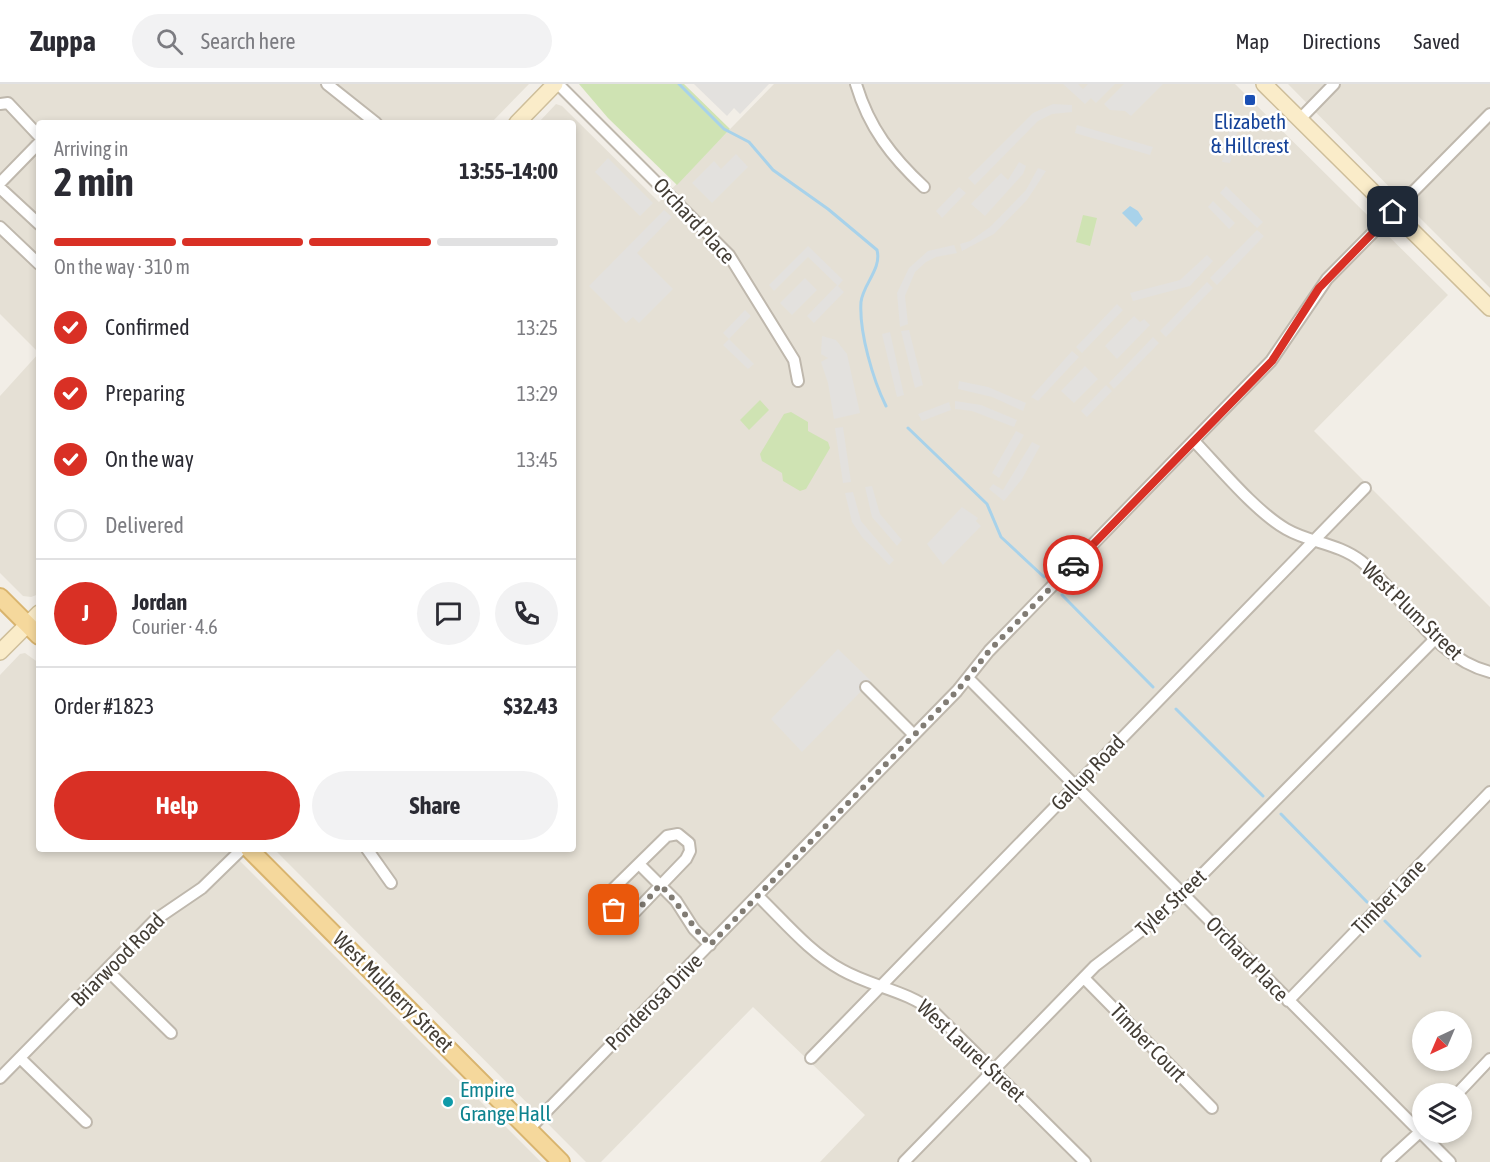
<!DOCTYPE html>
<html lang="en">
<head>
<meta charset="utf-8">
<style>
	:root { --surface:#fff; --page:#f2f2f3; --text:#2b2b33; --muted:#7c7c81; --line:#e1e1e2; --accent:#d93025 }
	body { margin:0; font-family:"Asap Condensed",sans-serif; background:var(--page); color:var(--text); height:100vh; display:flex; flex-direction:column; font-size:22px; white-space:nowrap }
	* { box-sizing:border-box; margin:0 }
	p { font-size:20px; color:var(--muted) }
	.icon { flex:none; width:33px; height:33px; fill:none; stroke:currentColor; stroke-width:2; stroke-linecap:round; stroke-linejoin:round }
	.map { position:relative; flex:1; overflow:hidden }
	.panel { position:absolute; left:36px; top:36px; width:540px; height:732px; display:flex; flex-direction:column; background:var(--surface); border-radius:6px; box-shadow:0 3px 9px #0003 }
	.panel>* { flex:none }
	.needle { width:39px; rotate:224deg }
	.tools { position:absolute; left:1412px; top:927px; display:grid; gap:12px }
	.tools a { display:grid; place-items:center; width:60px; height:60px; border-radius:50%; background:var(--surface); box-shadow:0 3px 9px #0003; font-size:30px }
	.pin { position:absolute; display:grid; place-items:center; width:51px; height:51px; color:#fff; margin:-26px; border-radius:12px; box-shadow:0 3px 9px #0006 }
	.courier { position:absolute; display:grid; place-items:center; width:60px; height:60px; margin:-30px; border:4px solid #d93025; border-radius:50%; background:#fff; color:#222; box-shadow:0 2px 8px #0007 }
	.summary em { font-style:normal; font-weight:700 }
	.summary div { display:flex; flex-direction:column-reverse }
	.summary { display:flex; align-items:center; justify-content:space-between; height:102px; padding:0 18px }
	h1 { font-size:39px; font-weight:700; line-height:45px }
	.bar { display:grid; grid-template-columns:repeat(4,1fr); gap:9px 6px; align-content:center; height:72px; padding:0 18px }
	.bar i { height:8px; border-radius:4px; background:var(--line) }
	.bar .on { background:var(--accent) }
	.bar p { grid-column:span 4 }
	.line { display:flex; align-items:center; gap:15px; padding:0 18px; border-top:2px solid var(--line) }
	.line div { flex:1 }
	.round { display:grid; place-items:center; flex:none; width:63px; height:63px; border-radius:32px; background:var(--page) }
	ol { padding:0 18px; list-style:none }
	li { display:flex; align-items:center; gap:18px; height:66px }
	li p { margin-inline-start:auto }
	li .icon { padding:6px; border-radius:50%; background:var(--accent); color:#fff; stroke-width:4 }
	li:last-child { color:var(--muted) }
	li i { width:33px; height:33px; border:3px solid var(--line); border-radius:50% }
	.button { display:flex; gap:12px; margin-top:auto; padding:12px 18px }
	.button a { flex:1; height:69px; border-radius:36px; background:var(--accent); color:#fff; font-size:24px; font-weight:700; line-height:69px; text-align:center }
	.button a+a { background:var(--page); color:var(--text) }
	header { display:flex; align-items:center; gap:36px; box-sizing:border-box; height:84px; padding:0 30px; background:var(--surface); border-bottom:2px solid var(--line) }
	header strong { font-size:28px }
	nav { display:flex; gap:33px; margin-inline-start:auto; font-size:21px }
	.search { width:420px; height:54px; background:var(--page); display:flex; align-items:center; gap:15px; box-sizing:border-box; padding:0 21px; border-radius:33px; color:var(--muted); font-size:22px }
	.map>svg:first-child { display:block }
	.residential { fill:#e5e0d5; fill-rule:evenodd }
	.green { fill:#cfe3b3 }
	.parking { fill:#e3e1de }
	.water { fill:#a8d2ea }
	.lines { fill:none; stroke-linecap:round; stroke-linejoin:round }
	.stream { stroke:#a8d2ea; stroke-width:3 }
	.street-casing { stroke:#bfb8ad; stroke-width:14 }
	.secondary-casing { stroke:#cebe9a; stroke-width:18 }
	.primary-casing { stroke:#d9b46e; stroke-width:20 }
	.street { stroke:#fff; stroke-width:10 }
	.secondary { stroke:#faecc9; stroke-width:15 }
	.primary { stroke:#f5d89c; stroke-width:16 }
	.done { stroke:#817c74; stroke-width:6; stroke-dasharray:0 10.8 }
	.route { stroke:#d93025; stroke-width:8 }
	.transit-dot { fill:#1a4fb4; stroke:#fff; stroke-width:2 }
	.culture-dot { fill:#0f9aa8; stroke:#fff; stroke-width:2 }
	.labels { text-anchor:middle; stroke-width:5; stroke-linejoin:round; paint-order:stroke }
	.transit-label { font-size:21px; fill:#164399; stroke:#fff }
	.street-label { font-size:21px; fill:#443e36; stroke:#fff }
	.culture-label { font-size:21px; fill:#0d838f; stroke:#fff; text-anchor:start }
</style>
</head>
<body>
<header>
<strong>Zuppa</strong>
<div class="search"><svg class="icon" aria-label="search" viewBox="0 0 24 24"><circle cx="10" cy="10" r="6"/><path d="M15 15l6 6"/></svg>Search here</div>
<nav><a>Map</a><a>Directions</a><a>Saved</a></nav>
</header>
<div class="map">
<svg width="1490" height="1078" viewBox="0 0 1490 1078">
	<rect width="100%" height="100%" fill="#f2eee7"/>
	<path class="residential" d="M0 0H529L491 39H39V510L31 513 23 512 0 489V312L39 269 0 230Z
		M774 0H1235L1448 211 1314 347 1490 523V1078H820L865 1031 753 923 601 1078H586L274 765H573V39H538L556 20 562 22 659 118ZM1422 938H1461V976H1422ZM1422 1010H1461V1048H1422Z
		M1288 0H1490V204L1410 124Z
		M25 569 39 579V765H228L541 1078H0V591L20 570Z"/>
	<path class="green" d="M579 0H684L730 45 677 101 608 34Z
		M1083 131 1097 134 1090 162 1076 158Z
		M760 316 769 326 749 346 740 336Z
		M791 328 808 338V347L828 358 830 364 806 405 800 407 783 397 782 389 762 377 760 370 784 330Z"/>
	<path class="parking" d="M694 0H769L740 30 734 24 727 32Z
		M1063 0H1078L1083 5 1088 0H1115L1096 19 1091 14 1085 20Z
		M1124 0H1163L1131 32 1125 27 1110 26 1104 20Z
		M1053 20 1072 21V28L1052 30 1038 37 975 101 968 94 1033 29Z
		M1077 41 1153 63 1150 71 1075 49Z
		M1231 41 1239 42 1230 79 1222 78Z
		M736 70 748 83 712 119 692 99 714 77 721 85Z
		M608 74 653 119 640 132 595 88Z
		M1019 78 1026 82 1023 90 985 132 971 120 1001 89 1008 96Z
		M1038 84 1046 87 1027 116 994 150 962 167 960 160 970 157 990 143 1026 106Z
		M1226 102 1263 138 1257 144 1220 109Z
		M959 103 966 109 942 134 936 127Z
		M1213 117 1235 139 1229 145 1208 123Z
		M664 126 672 133 637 169 673 205 639 239 633 233 626 239 589 202Z
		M1257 146 1264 152 1217 201 1210 194Z
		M954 161 957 169 936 173 926 178 915 188 905 212 908 240 900 243 897 209 909 184 928 167Z
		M808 162 843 196 838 202 844 208 814 239 807 232 837 201 808 173 774 207 769 201Z
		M1207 171 1213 177 1190 202 1133 217 1130 209 1180 196Z
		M805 194 817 206 792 231 780 219Z
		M1207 198 1213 204 1166 253 1160 247Z
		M1117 220 1123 226 1082 269 1076 263Z
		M745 226 751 232 729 255 723 249Z
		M1134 232 1140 238 1144 235 1150 241 1117 275 1105 262Z
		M909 246 923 301 915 304 901 247Z
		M890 248 904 311 897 313 882 250Z
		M822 252 836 256 847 270 860 329 834 335 828 299 821 278 828 274 821 270Z
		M1153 253 1159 259 1114 305 1109 299Z
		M729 255 754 280 748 285 723 261Z
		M1072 267 1079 273 1038 317 1031 313Z
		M1085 282 1098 295 1074 319 1061 307Z
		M959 297 988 303 1026 319 1023 327 992 313 958 305Z
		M1106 301 1112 307 1087 333 1081 327Z
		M955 317 981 321 1017 336 1014 343 972 327 955 325Z
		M949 318 951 326 922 337 918 330Z
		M843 343 851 398 843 399 835 344Z
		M1016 347 1024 351 999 394 992 389Z
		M1032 358 1040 362 1022 395 1004 417 989 405 993 400 1003 406Z
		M872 402 880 430 902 456 897 462 872 433 865 403Z
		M853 408 861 437 894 476 889 481 862 453 852 438 845 409Z
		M962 423 978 434 976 437 981 442 943 481 927 460Z
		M838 565 871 597 802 668 771 635Z"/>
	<path class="water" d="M1130 122 1138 127 1143 135 1136 143 1122 129Z"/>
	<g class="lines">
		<path class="stream" d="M679 0 724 45 749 58 773 86 828 125 877 166C882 185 863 200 861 218 859 248 873 296 886 322
			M908 344 987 420 1001 453 1044 493
			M1062 511 1153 603
			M1176 625 1263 712
			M1281 730 1367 818
			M1385 837 1420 872"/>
		<defs>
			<path id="street" d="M327 0 376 39
				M558 0 729 171 794 276 798 297
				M856 0C869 44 892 73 924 103
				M0 20 8 19 39 52
				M1300 35 1334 0
				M0 99 39 59
				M0 104 39 140
				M0 143 39 180
				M1194 357C1219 383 1255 427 1286 445 1310 459 1338 459 1361 477 1405 512 1432 573 1490 588
				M968 594 1450 1078
				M866 603 914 651
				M678 750 689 759 690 767 686 775 635 828 624 831 614 826 610 816 613 805 667 752Z
				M367 765 391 799
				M639 780 676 817 694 845 710 861
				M758 812C784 837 809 868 842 886 872 903 906 906 934 928L1085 1078
				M107 886 171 949
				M1084 894 1212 1024
				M1288 917 1490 708
				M20 974 86 1038
				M811 974 1365 404
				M0 994 155 836 202 804 242 765
				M1457 1010 1490 975
				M529 1045 957 607 989 567 1271 277 1327 195 1490 30
				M904 1078 1095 882 1163 830 1435 555
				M1387 1078 1422 1046"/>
			<path id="secondary" d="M1264 0 1490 224
				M517 39 555 0
				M0 568 39 529"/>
			<path id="primary" d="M0 513 39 552
				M249 765 561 1078"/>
		</defs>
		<use href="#street" class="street-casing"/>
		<use href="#secondary" class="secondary-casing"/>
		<use href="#primary" class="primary-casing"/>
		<use href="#street" class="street"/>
		<use href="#secondary" class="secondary"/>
		<use href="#primary" class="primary"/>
	</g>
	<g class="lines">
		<path class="done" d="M614 826C632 840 648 814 660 801 680 820 691 842 710 861L957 607 989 567 1073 481"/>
		<path class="route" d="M1073 481 1272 277 1319 204 1393 128"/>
	</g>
	<rect class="transit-dot" x="1244" y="10" width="12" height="12" rx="3"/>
	<circle class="culture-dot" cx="448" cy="1018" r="6"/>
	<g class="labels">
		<g class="transit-label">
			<text x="1250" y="45">Elizabeth<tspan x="1250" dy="24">&amp; Hillcrest</tspan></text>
		</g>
		<g class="street-label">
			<text transform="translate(694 137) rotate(47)" y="7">Orchard Place</text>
			<text transform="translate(1412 527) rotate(44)" y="7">West Plum Street</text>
			<text transform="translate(1088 689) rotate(-46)" y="7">Gallup Road</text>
			<text transform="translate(1389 813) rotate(-46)" y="7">Timber Lane</text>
			<text transform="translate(1171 819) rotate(-43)" y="7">Tyler Street</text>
			<text transform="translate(1247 875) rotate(46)" y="7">Orchard Place</text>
			<text transform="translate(118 876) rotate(-45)" y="7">Briarwood Road</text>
			<text transform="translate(393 908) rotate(45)" y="7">West Mulberry Street</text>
			<text transform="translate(654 918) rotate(-45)" y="7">Ponderosa Drive</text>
			<text transform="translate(1148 959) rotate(46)" y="7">Timber Court</text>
			<text transform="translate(971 967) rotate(43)" y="7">West Laurel Street</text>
		</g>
		<g class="culture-label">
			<text x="460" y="1013">Empire<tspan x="460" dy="24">Grange Hall</tspan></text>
		</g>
	</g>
</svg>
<div class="tools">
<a><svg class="needle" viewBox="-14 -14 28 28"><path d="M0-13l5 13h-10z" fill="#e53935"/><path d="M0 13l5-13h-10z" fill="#7c7c81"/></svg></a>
<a><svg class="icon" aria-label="layers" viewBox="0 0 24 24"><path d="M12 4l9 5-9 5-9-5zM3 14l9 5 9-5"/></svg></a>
</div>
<div class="pin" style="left:614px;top:826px;background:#ea580c"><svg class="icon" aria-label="bag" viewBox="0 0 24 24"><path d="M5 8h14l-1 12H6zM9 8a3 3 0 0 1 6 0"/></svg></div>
<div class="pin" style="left:1393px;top:128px;background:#1f2937"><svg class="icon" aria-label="home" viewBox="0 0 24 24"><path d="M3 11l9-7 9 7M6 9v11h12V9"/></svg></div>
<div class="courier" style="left:1073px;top:481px"><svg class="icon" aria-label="car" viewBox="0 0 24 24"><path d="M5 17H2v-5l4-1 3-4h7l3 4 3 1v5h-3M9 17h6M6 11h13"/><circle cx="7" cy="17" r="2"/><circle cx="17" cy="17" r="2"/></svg></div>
<section class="panel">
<div class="summary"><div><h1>2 min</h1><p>Arriving in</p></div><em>13:55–14:00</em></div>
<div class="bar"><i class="on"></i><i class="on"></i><i class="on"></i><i></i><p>On the way · 310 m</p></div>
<ol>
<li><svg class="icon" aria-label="check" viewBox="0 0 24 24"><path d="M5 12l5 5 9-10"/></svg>Confirmed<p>13:25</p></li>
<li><svg class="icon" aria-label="check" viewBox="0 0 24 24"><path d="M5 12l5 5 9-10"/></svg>Preparing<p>13:29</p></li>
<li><svg class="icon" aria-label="check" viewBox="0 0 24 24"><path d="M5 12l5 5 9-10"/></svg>On the way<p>13:45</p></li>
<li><i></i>Delivered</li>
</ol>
<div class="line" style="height:108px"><b class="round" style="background:var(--accent);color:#fff">J</b><div><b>Jordan</b><p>Courier · 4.6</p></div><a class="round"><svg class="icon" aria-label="chat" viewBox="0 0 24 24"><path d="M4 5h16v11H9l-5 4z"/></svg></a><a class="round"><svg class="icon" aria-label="phone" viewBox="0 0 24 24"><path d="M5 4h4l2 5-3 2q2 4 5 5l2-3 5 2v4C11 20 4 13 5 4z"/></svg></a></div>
<div class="line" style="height:78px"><div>Order #1823</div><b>$32.43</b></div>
<div class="button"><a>Help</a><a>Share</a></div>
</section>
</div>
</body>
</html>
